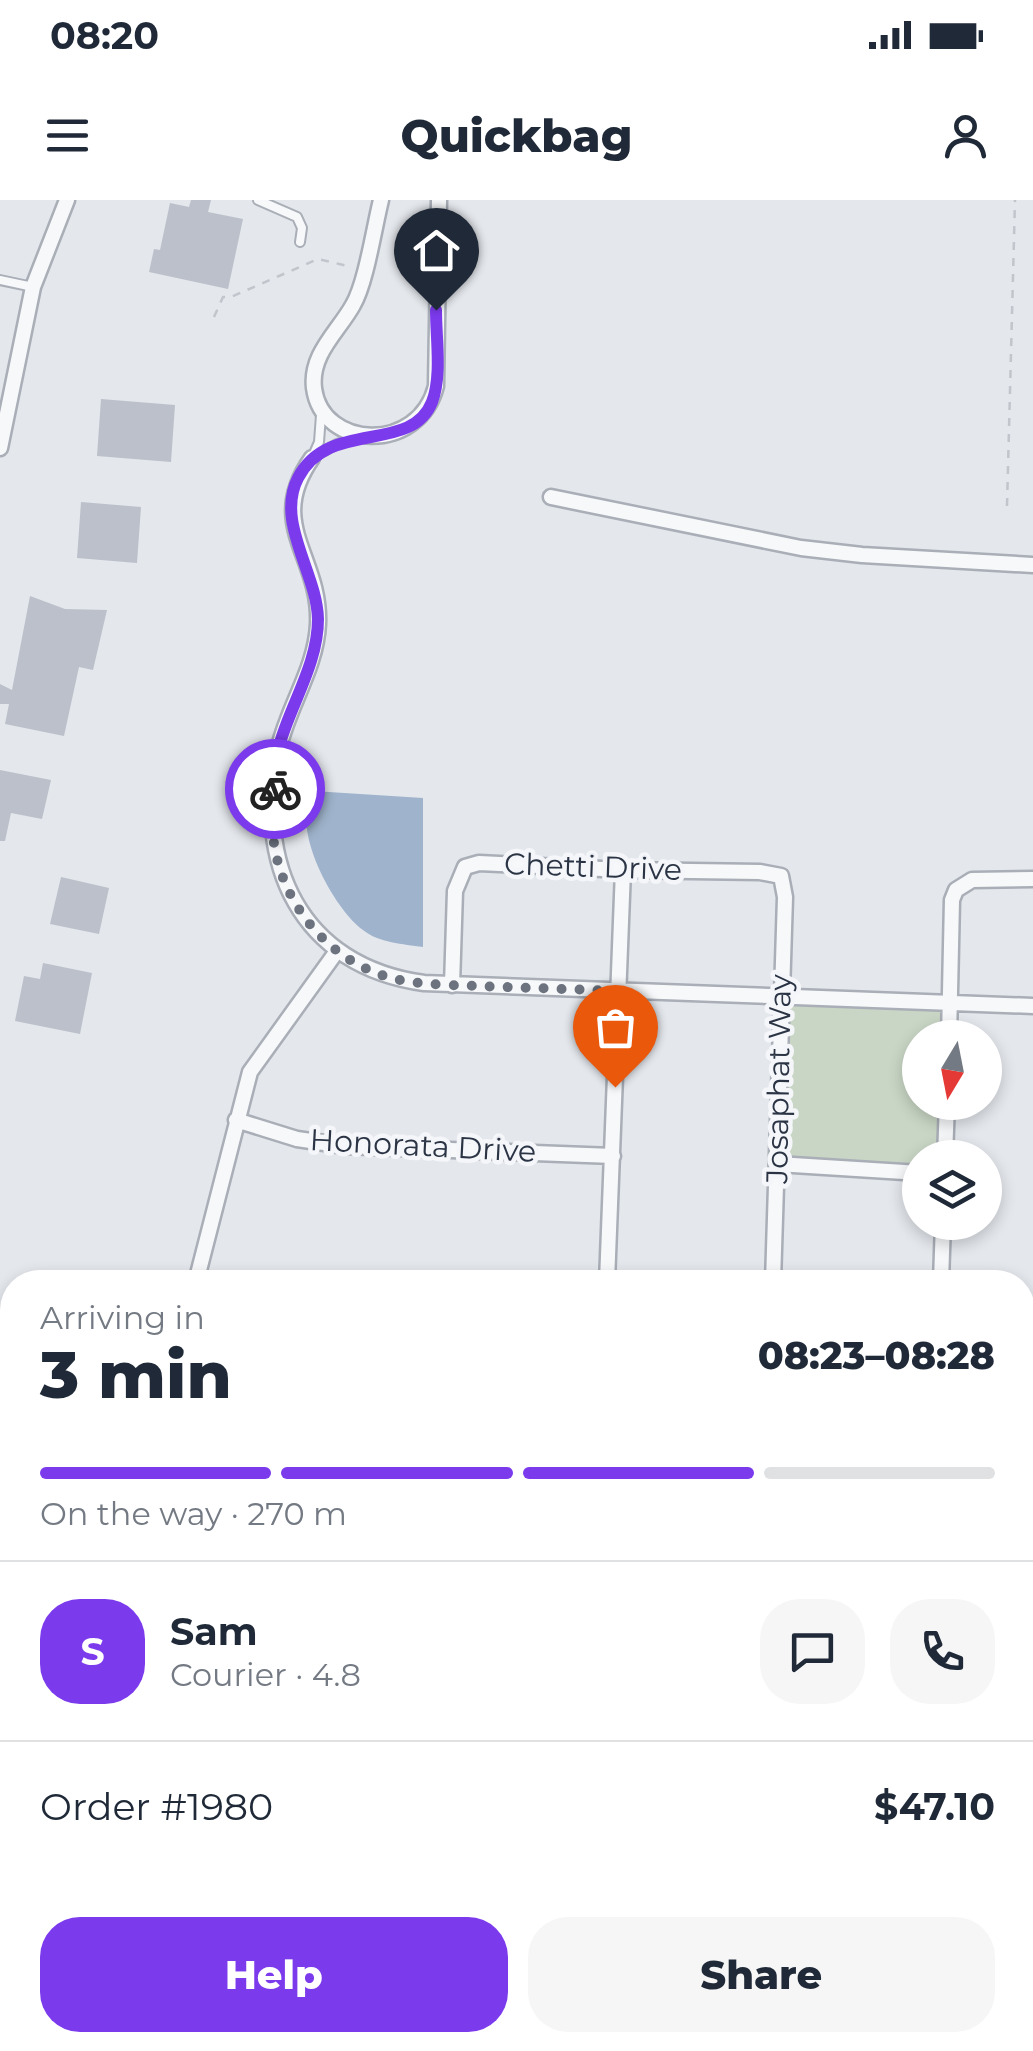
<!DOCTYPE html>
<html lang="en">
<head>
<meta charset="utf-8">
<style>
	:root { --surface:#fff; --page:#f6f6f7; --text:#1f2937; --muted:#747a83; --line:#e0e1e3; --accent:#7c3aed }
	body { margin:0; font-family:Montserrat,sans-serif; background:var(--page); color:var(--text); height:100vh; display:flex; flex-direction:column; font-size:38px; white-space:nowrap }
	* { box-sizing:border-box; margin:0 }
	p { font-size:32px; color:var(--muted) }
	.icon { flex:none; width:55px; height:55px; fill:none; stroke:currentColor; stroke-width:2; stroke-linecap:round; stroke-linejoin:round }
	.map { position:relative; flex:1; overflow:hidden }
	.drawer { position:absolute; left:0px; top:1070px; width:1035px; height:782px; display:flex; flex-direction:column; background:var(--surface); border-radius:40px 40px 0 0; box-shadow:0 5px 15px #0003 }
	.drawer>* { flex:none }
	.needle { width:65px; rotate:190deg }
	.tools { position:absolute; left:902px; top:820px; display:grid; gap:20px }
	.tools a { display:grid; place-items:center; width:100px; height:100px; border-radius:50%; background:var(--surface); box-shadow:0 5px 15px #0003; font-size:50px }
	.pin { position:absolute; display:grid; place-items:center; width:85px; height:85px; color:#fff; margin:-102px -42px; border-radius:50% 50% 50% 0; rotate:-45deg; box-shadow:0 0 10px #0007 }
	.pin .icon { rotate:45deg }
	.courier { position:absolute; display:grid; place-items:center; width:100px; height:100px; margin:-50px; border:8px solid #7c3aed; border-radius:50%; background:#fff; color:#222; box-shadow:0 2px 12px #0007 }
	.summary em { font-style:normal; font-weight:800 }
	.summary div { display:flex; flex-direction:column-reverse }
	.summary { display:flex; align-items:center; justify-content:space-between; height:170px; padding:0 40px }
	h1 { font-size:65px; font-weight:800; line-height:75px }
	.bar { display:grid; grid-template-columns:repeat(4,1fr); gap:15px 10px; align-content:center; height:120px; padding:0 40px }
	.bar i { height:12px; border-radius:8px; background:var(--line) }
	.bar .active { background:var(--accent) }
	.bar p { grid-column:span 4 }
	.line { display:flex; align-items:center; gap:25px; padding:0 40px; border-top:2px solid var(--line) }
	.line div { flex:1 }
	.round { display:grid; place-items:center; flex:none; width:105px; height:105px; border-radius:40px; background:var(--page) }
	.button { display:flex; gap:20px; margin-top:auto; padding:20px 40px }
	.button a { flex:1; height:115px; border-radius:40px; background:var(--accent); color:#fff; font-size:40px; font-weight:800; line-height:115px; text-align:center }
	.button a+a { background:var(--page); color:var(--text) }
	.status { display:flex; justify-content:space-between; align-items:center; height:70px; padding:0 50px; background:var(--surface); direction:ltr }
	.status svg { height:28px; fill:currentColor }
	header { display:flex; justify-content:space-between; align-items:center; height:130px; padding:0 40px; background:var(--surface); font-size:45px; font-weight:800 }
	.map>svg:first-child { display:block }
	.built { fill:#d2d6de }
	.green { fill:#c9d6c5 }
	.water { fill:#9fb4cc }
	.building { fill:#bbc0ca }
	.lines { fill:none; stroke-linecap:round; stroke-linejoin:round }
	.service-casing { stroke:#a9aeb7; stroke-width:12 }
	.minor-casing { stroke:#a9aeb7; stroke-width:19 }
	.tertiary-casing { stroke:#a9aeb7; stroke-width:22 }
	.path { stroke:#c2c5cb; stroke-width:2.5; stroke-dasharray:8 8; stroke-linecap:butt }
	.service { stroke:#f7f8fa; stroke-width:8 }
	.minor { stroke:#f7f8fa; stroke-width:14 }
	.tertiary { stroke:#f7f8fa; stroke-width:18 }
	.rail-casing { stroke:#7d8696; stroke-width:8 }
	.rail { stroke:#f4f6f9; stroke-width:4; stroke-dasharray:11; stroke-linecap:butt }
	.done { stroke:#6c737f; stroke-width:10; stroke-dasharray:0 18 }
	.route { stroke:#7c3aed; stroke-width:12 }
	.labels { text-anchor:middle; stroke-width:9; stroke-linejoin:round; paint-order:stroke }
	.street-label { font-size:30px; fill:#2b3445; stroke:#f4f6f9 }
</style>
</head>
<body>
<div class="status"><b>08:20</b><svg viewBox="0 0 49 12"><path d="M0 12V9h3v3zM5 12V6h3v6zM10 12V3h3v9zM15 12V0h3v12zM26 1h20v11H26zM47 4h2v5h-2z"/></svg></div>
<header><svg class="icon" aria-label="menu" viewBox="0 0 24 24"><path d="M4 6h16M4 12h16M4 18h16"/></svg>Quickbag<svg class="icon" aria-label="person" viewBox="0 0 24 24"><circle cx="12" cy="8" r="4"/><path d="M4 21q1-7 8-7t8 7"/></svg></header>
<div class="map">
<svg width="1033" height="1851" viewBox="0 0 1033 1851">
	<rect width="100%" height="100%" fill="#e4e7ec"/>
	<path class="built" d="M1023 1566 1033 1574V1851H0V1668L12 1666V1840H1022Z"/>
	<path class="green" d="M780 799 950 803 949 837 920 838V902L947 903 945 957 920 958V973L777 964Z"/>
	<path class="water" d="M313 591 423 598V747C403 744 379 743 363 730 336 710 302 647 307 614 308 606 311 598 313 591Z"/>
	<path class="building" d="M191 0H211L208 12 243 19 228 89 149 72 154 49 160 50 170 3 189 7Z
		M101 199 175 205 171 262 97 256Z
		M81 302 141 307 137 363 77 358Z
		M30 396 65 409 107 410 93 470 79 467 64 536 5 524 9 504H0V484L12 490Z
		M0 570 51 580 42 619 11 613 5 641H0Z
		M61 677 109 688 99 734 50 724Z
		M43 763 92 773 80 834 15 821 24 776 40 779Z"/>
	<g class="lines">
		<defs>
			<path id="service" d="M258 0 297 17 302 28 300 42
				M0 80 33 87
				M312 258 319 242 321 215
				M312 258 337 244 357 238
				M1022 1587 1033 1602
				M0 1749 12 1746
				M427 1840V1851
				M491 1840 502 1851
				M660 1840 661 1851
				M194 1851 195 1840"/>
			<path id="minor" d="M381 0C374 28 366 83 353 105 338 132 310 154 314 188 322 250 419 254 436 186L439 0
				M0 248 33 87 67 0
				M312 258C265 325 321 356 318 424 316 468 289 505 279 547 253 663 300 766 424 783L1033 806
				M551 297 801 348 862 355 1033 365
				M452 785 455 691 465 667 479 663 623 670 760 672 781 676 785 697 773 1082
				M949 838 952 700 956 690 972 680 1033 679
				M236 920 297 939 345 946 613 956
				M945 958 947 902
				M777 964 920 973
				M196 1082 250 872 337 751
				M607 1082 623 670
				M941 1082 943 1022
				M1022 1243 1033 1241"/>
			<path id="tertiary" d="M1022 1792 1033 1796
				M511 1851 527 1840"/>
		</defs>
		<use href="#service" class="service-casing"/>
		<use href="#minor" class="minor-casing"/>
		<use href="#tertiary" class="tertiary-casing"/>
		<path class="path" d="M214 117 223 97H231L318 59 352 67
			M1007 306 1015 0"/>
		<use href="#service" class="service"/>
		<use href="#minor" class="minor"/>
		<use href="#tertiary" class="tertiary"/>
		<defs>
			<path id="rail" d="M1022 1492 1033 1491
				M0 1623 12 1622"/>
		</defs>
		<use href="#rail" class="rail-casing"/>
		<use href="#rail" class="rail"/>
	</g>
	<g class="lines">
		<path class="done" d="M275 589C274 604 271 620 273 635 279 702 329 763 395 779 422 785 452 785 479 786 526 788 572 789 618 791L615 887"/>
		<path class="route" d="M275 589C276 574 276 558 280 543 292 502 318 463 318 419 317 373 275 322 298 278 329 218 411 255 432 202 442 176 436 139 436 110"/>
	</g>
	<g class="labels">
		<g class="street-label">
			<text transform="translate(593 667) rotate(2)" y="10">Chetti Drive</text>
			<text transform="translate(779 879) rotate(-89)" y="10">Josaphat Way</text>
			<text transform="translate(423 946) rotate(3)" y="10">Honorata Drive</text>
		</g>
	</g>
</svg>
<div class="tools">
<a><svg class="needle" viewBox="-14 -14 28 28"><path d="M0-13l5 13h-10z" fill="#e53935"/><path d="M0 13l5-13h-10z" fill="#747a83"/></svg></a>
<a><svg class="icon" aria-label="layers" viewBox="0 0 24 24"><path d="M12 4l9 5-9 5-9-5zM3 14l9 5 9-5"/></svg></a>
</div>
<div class="pin" style="left:615px;top:887px;background:#ea580c"><svg class="icon" aria-label="bag" viewBox="0 0 24 24"><path d="M5 8h14l-1 12H6zM9 8a3 3 0 0 1 6 0"/></svg></div>
<div class="pin" style="left:436px;top:110px;background:#1f2937"><svg class="icon" aria-label="home" viewBox="0 0 24 24"><path d="M3 11l9-7 9 7M6 9v11h12V9"/></svg></div>
<div class="courier" style="left:275px;top:589px"><svg class="icon" aria-label="bike" viewBox="0 0 24 24"><circle cx="6" cy="16" r="4"/><circle cx="18" cy="16" r="4"/><path d="M6 16l4-8h5l3 8M10 8l3 8H6M13 5h3"/></svg></div>
<section class="drawer">
<div class="summary"><div><h1>3 min</h1><p>Arriving in</p></div><em>08:23–08:28</em></div>
<div class="bar"><i class="active"></i><i class="active"></i><i class="active"></i><i></i><p>On the way · 270 m</p></div>
<div class="line" style="height:180px"><b class="round" style="background:var(--accent);color:#fff">S</b><div><b>Sam</b><p>Courier · 4.8</p></div><a class="round"><svg class="icon" aria-label="chat" viewBox="0 0 24 24"><path d="M4 5h16v11H9l-5 4z"/></svg></a><a class="round"><svg class="icon" aria-label="phone" viewBox="0 0 24 24"><path d="M5 4h4l2 5-3 2q2 4 5 5l2-3 5 2v4C11 20 4 13 5 4z"/></svg></a></div>
<div class="line" style="height:130px"><div>Order #1980</div><b>$47.10</b></div>
<div class="button"><a>Help</a><a>Share</a></div>
</section>
</div>
</body>
</html>
